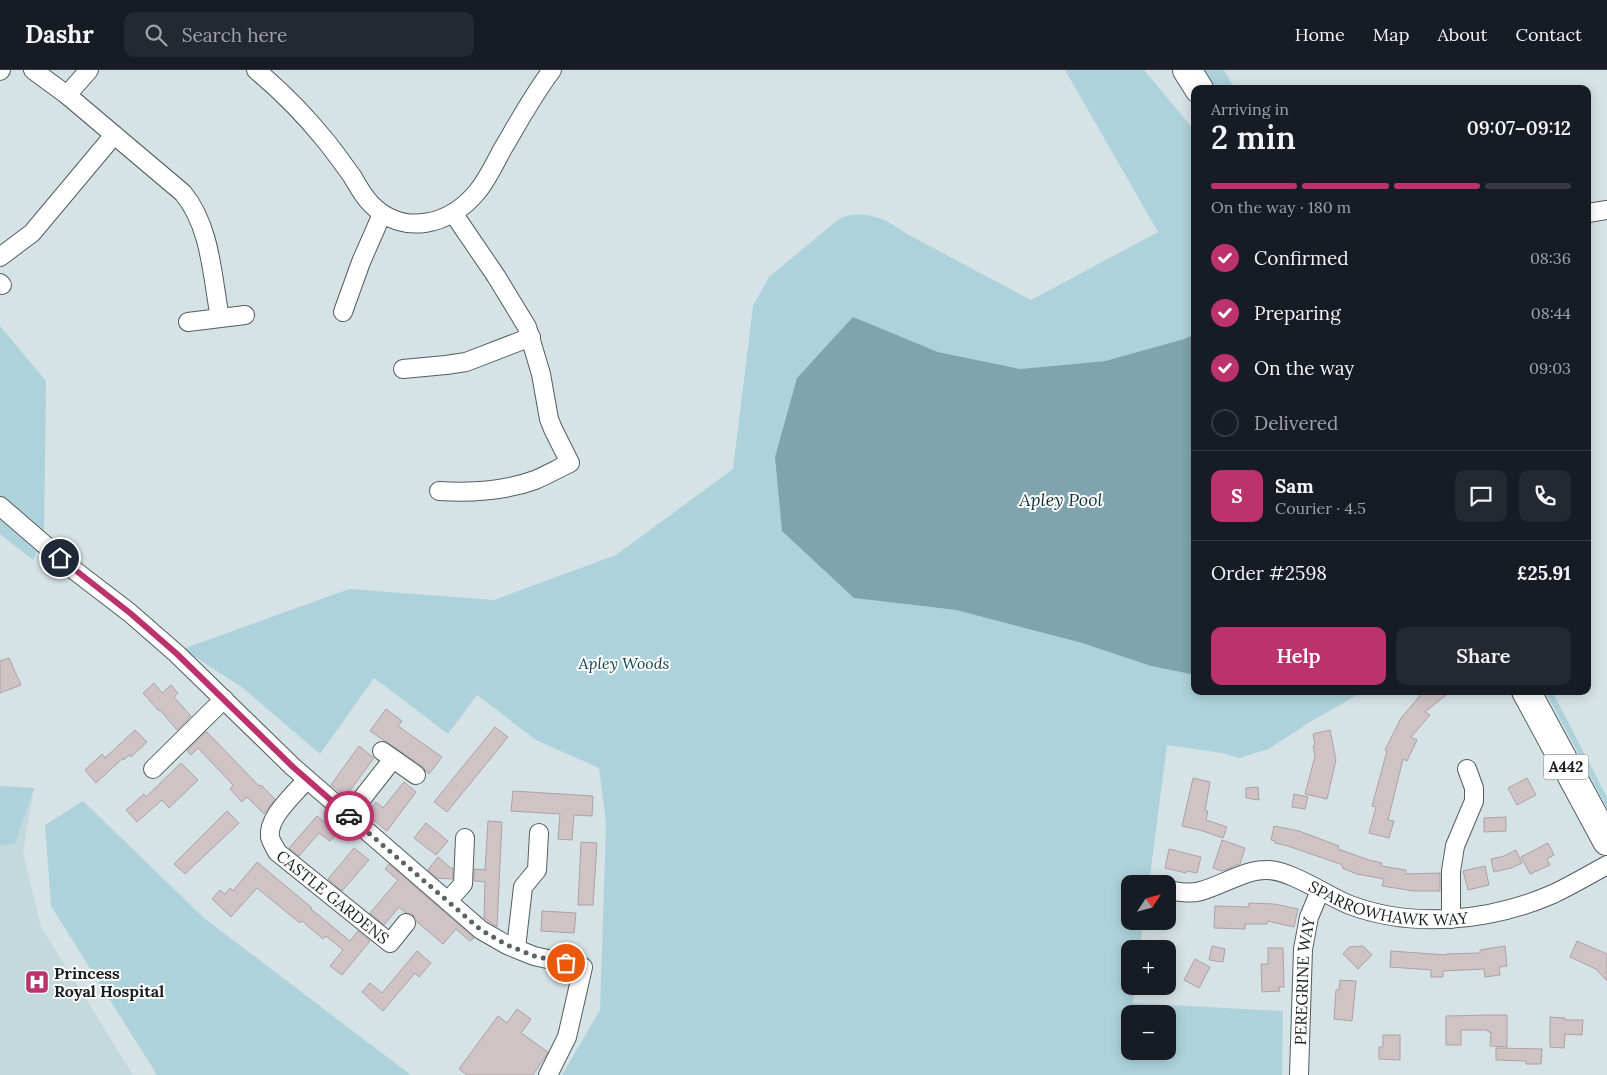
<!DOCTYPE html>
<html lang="en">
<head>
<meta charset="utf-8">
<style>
	:root { --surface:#171b24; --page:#242831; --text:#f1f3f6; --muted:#9ea1a6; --line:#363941; --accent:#bc326c }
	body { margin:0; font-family:Lora,serif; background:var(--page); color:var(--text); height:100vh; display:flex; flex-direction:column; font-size:19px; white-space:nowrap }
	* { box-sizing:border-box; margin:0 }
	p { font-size:16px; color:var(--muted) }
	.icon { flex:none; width:28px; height:28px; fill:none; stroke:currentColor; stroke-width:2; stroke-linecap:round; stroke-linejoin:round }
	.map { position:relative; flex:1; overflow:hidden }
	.panel { position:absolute; left:1191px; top:15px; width:400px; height:610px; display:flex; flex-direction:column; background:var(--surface); border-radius:10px; box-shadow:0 2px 12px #0003 }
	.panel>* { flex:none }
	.needle { width:32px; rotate:54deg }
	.tools { position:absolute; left:1121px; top:805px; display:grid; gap:10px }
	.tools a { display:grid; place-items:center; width:55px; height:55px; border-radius:10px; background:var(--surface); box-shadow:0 2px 12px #0003; font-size:25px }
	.pin { position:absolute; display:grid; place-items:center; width:42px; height:42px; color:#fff; margin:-21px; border:2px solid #fff; border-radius:50%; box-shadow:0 1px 5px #0007 }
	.courier { position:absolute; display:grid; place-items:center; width:50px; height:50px; margin:-25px; border:4px solid #bc326c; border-radius:50%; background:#fff; color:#222; box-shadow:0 1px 6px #0007 }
	.overview em { font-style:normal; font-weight:600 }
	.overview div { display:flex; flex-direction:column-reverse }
	.overview { display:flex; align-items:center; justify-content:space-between; height:85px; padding:0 20px }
	h1 { font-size:32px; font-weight:600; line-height:38px }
	.bar { display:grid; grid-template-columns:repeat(4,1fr); gap:8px 5px; align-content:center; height:60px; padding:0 20px }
	.bar i { height:6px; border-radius:4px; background:var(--line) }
	.bar .current { background:var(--accent) }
	.bar p { grid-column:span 4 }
	.line { display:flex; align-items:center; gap:12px; padding:0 20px; border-top:1px solid var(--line) }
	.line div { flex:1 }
	.round { display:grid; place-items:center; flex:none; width:52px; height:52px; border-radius:10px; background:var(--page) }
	ol { padding:0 20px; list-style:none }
	li { display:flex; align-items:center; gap:15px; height:55px }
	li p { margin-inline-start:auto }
	li .icon { padding:5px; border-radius:50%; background:var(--accent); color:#fff; stroke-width:4 }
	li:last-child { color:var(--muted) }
	li i { width:28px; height:28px; border:2px solid var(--line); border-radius:50% }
	.button { display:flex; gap:10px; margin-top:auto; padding:10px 20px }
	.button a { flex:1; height:58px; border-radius:10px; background:var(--accent); color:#fff; font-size:20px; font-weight:600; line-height:58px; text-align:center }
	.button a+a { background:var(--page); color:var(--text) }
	header { display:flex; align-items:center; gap:30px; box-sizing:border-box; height:70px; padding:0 25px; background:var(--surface); border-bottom:1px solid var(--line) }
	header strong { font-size:24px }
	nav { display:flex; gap:28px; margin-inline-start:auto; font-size:18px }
	.search { width:350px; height:45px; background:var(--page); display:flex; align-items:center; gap:12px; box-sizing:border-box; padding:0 18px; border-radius:10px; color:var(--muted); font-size:19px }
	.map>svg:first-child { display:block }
	.built { fill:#c3d9de }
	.green { fill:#aed2db; fill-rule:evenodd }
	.water { fill:#7fa4ad }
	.building { fill:#d0c3c6; stroke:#ada1a4 }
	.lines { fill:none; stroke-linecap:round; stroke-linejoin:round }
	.minor-casing { stroke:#525d60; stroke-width:20 }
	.primary-casing { stroke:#525d60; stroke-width:30 }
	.minor { stroke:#fff; stroke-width:18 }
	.primary { stroke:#fff; stroke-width:28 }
	.done { stroke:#5b6365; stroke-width:5; stroke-dasharray:0 9 }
	.route { stroke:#bc326c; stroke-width:6 }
	.labels { text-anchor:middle; stroke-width:4; stroke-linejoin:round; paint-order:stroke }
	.shield { fill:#fff; stroke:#5e6262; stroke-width:1 }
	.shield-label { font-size:15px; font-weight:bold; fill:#191e1f }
	.park-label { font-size:16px; font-style:italic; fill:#0c444f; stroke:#fff }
	.street-label { font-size:16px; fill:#191e1f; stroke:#fff }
	.poi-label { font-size:16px; font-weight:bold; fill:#191e1f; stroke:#fff; text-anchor:start }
	.water-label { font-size:18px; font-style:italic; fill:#0c3139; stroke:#fff }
</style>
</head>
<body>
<header>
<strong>Dashr</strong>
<div class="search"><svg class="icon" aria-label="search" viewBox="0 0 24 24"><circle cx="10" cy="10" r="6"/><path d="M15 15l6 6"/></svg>Search here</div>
<nav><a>Home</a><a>Map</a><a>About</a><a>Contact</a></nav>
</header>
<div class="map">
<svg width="1607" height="1005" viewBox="0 0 1607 1005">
	<rect width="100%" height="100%" fill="#d6e3e6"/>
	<path class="built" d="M0 716 34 718 23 782 41 857 133 1005H0Z"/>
	<path class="green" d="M1065 0H1144L1195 61V264L1184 269 1105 291 1020 299 938 282 853 248 854 528 956 540 1082 573 1151 596 1195 605V621H1364L1310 652 1269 679 1239 688 1222 683 1167 675 1149 814H1130V851H1143L1140 879H1130V916H1135L1133 933 1283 941 1282 1005H562L600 940 606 753 599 698 536 670 477 625 448 664 374 608 320 684 243 618 183 579 349 519 494 530 616 485 733 399 753 236 769 207 840 148C866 139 886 149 907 164L1031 230 1158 162ZM1130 944H1168V981H1130Z
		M1203 0H1224L1235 19H1216Z
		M0 256 46 311 44 466 33 490 0 464Z
		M1545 621H1552L1607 727V738Z
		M0 716 34 718 15 773 0 776Z
		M83 731 205 849 411 1005H157L51 836 45 755Z"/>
	<path class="water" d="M853 247 938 282 1020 299 1105 291 1184 269 1195 264V605L1151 596 1082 573 956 540 854 528 782 461 775 387 797 308Z"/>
	<path class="building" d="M9 588 21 615 0 623V591Z
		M154 613 162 623 171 615 178 623 174 627 191 646 177 660 160 640 159 641 143 623Z
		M1424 621H1451L1425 642 1430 645 1411 667 1417 670 1407 691 1403 689 1388 750 1394 751 1389 768 1369 763 1376 737 1372 736 1387 681 1385 680 1401 648Z
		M386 639 402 651 398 656 442 687 429 704 422 696 370 661Z
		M495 657 508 667 447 742 434 732Z
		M135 660 147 672 131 687 129 685 124 690 123 688 96 713 85 700 102 684 105 688Z
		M1330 660 1336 690 1327 729 1305 724 1315 686 1313 676 1315 675 1313 664Z
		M205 662H207L259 716 261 715 275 729 264 744 247 727 242 732 230 719 233 715 198 678 191 685 187 681Z
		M359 676 374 688 346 726 331 715Z
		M181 693 198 710 169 738 162 730 137 752 126 740 144 724 146 727Z
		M1193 708 1210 712 1205 741H1208L1206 750 1227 757 1223 768 1203 761 1182 756Z
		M1527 708 1536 725 1517 735 1508 718Z
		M404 712 416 722 387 761 366 744 376 732 383 738Z
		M1258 717 1259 730 1246 728V718Z
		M513 721 593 726 592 746 574 745 572 770 558 769 560 744 511 741Z
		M1294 724 1308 727 1305 739 1292 737Z
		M227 741 239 753 185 804 174 794Z
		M317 746 337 763 330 771 319 763 299 786 289 778Z
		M1506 747V761L1484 762V748Z
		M488 751 502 752 497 857 484 848 485 812 474 811V799L485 800Z
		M426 753 448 771 436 785 414 768Z
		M1274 756 1299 761 1339 776 1338 779 1369 790 1382 793 1381 796 1406 800V804L1440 803V821H1414L1382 816 1384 809 1357 804 1342 798 1343 796 1340 794 1288 776 1275 773V771L1271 770Z
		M1222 770 1245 778 1240 794 1233 796 1232 797 1222 801 1213 798Z
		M581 772 597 773 593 835H578Z
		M1548 773 1554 785 1547 789 1550 795 1530 804 1521 787Z
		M354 778 369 790 342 821 328 809Z
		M1169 779 1201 787 1197 803 1187 801 1186 803 1165 798Z
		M1516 780 1522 793 1511 798 1494 802 1491 789 1504 786Z
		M438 787 451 798H453V809L437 808 428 800Z
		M257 792 312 838 311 839 350 871 358 861 370 871 342 905 330 896 343 880 326 866 323 869 302 851 300 853 257 818 231 847 212 829 220 820 225 824 230 818 233 821Z
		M389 794 474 868 470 871 456 859 443 874 416 851 413 845 406 843 399 837 384 855 370 843 398 810 385 799Z
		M1485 796 1489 815 1468 820 1463 801Z
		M1249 833 1274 834 1298 839 1294 857 1267 851V854H1245V859L1214 858 1215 836 1249 837Z
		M542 841 576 843 574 863 541 861Z
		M1577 871 1607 884V911L1596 899 1570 887Z
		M1212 876 1225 879 1223 892 1209 890Z
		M1363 876 1372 885 1358 899 1343 884 1349 877Z
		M1505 876 1507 896 1499 897 1500 905 1485 907 1484 899 1443 901V907H1431V900L1390 897 1391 881 1446 885V884L1480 883V880Z
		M1268 878H1283L1284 917H1279L1280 921 1262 922 1261 894H1268Z
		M417 881 431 893 419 907 415 903 383 941 362 922 370 913 382 923Z
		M1195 889 1210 897 1199 918 1184 910Z
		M1340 910 1356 911 1352 951 1334 949 1336 920H1339Z
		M517 939 531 949 521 963 548 982 533 1005H467L459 999 498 946 507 953Z
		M1488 945H1507V977L1490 976 1491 962H1488V960H1461V975H1446V946Z
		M1550 947 1565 948V950H1583L1582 965 1565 964 1564 978 1550 977Z
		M1383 965H1400V990L1379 989V977H1383Z
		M1496 978 1542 979 1541 994H1526V991L1496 990Z"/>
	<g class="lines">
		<defs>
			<g id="minor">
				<path d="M33 0 67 25 183 123C211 157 212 206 220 248"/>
				<path d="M256 0C281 21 304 44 325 70 335 82 343 94 352 106 358 116 363 126 371 134 403 167 450 155 477 122 487 110 494 95 502 80 518 53 533 25 552 0"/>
				<path d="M0 1 1 0"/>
				<path d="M67 25 89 0"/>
				<path d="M1588 143 1607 140"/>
				<path d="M0 187 32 163 114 65"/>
				<path d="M0 213 2 215"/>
				<path d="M343 242 361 192 382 144"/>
				<path d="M188 252 245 245"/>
				<path d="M403 299 446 295 466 292 531 267"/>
				<path d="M439 421C471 423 505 421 535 410 547 405 559 398 570 393L553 359 549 349 541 304 527 257 496 206 453 143"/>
				<path d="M0 436 74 500 130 543 177 584 293 697 481 860 507 875 534 886 583 897 567 967 548 1005"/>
				<path d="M382 681 416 705"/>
				<path d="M153 699 224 629"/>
				<path id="s1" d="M307 709C295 724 267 747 270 767 271 772 275 777 277 782L390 873 406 853"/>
				<path d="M349 745 393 689"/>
				<path id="s2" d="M1168 820C1179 822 1190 824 1201 821 1223 815 1244 800 1266 800 1289 799 1327 826 1350 835 1414 859 1491 851 1553 824 1572 815 1589 805 1607 795"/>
				<path d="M448 831 463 814 465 768"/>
				<path d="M1451 849V801L1455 776 1474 731V718L1467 699"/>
				<path d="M516 878 523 817 537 800 539 763"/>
				<path id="s3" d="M1299 1005 1303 879 1309 847 1320 821"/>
			</g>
			<path id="primary" d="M1187 0 1199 19
				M1526 621 1607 771"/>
		</defs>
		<use href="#minor" class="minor-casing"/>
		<use href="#primary" class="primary-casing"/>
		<use href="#minor" class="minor"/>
		<use href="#primary" class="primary"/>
	</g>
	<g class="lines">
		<path class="done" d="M349 746 481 860 507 875 534 886 566 893"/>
		<path class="route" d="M60 488 130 543 177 584 293 697 349 746"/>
	</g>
	<defs>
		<symbol id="hospital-square" viewBox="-11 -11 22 22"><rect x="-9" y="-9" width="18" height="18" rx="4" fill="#bc326c" stroke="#fff"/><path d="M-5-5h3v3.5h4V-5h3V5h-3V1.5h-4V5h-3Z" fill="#fff"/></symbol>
	</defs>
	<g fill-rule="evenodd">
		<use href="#hospital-square" x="23" y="898" width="28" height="28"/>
	</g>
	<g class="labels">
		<rect class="shield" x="1543.5" y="684.5" width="45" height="25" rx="4"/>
		<g class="shield-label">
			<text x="1566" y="702">A442</text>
		</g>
		<g class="park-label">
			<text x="624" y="599">Apley Woods</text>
		</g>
		<g class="street-label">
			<text dy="6" stroke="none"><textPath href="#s1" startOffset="159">CASTLE GARDENS</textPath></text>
			<text dy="6" stroke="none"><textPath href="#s2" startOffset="231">SPARROWHAWK WAY</textPath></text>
			<text dy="6" stroke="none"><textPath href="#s3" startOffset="94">PEREGRINE WAY</textPath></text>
		</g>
		<g class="poi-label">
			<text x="54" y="909">Princess<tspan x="54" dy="18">Royal Hospital</tspan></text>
		</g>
		<g class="water-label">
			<text x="1061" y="436">Apley Pool</text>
		</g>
	</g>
</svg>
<div class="tools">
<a><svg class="needle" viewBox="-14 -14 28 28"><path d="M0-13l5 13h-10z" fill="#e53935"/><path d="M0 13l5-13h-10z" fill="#9ea1a6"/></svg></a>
<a>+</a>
<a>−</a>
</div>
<div class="pin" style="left:566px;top:893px;background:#ea580c"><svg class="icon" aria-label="bag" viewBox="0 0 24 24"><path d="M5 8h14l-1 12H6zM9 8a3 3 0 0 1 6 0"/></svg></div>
<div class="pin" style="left:60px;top:488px;background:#1f2937"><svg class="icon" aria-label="home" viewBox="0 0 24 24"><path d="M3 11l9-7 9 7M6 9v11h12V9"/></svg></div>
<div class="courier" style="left:349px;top:746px"><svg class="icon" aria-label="car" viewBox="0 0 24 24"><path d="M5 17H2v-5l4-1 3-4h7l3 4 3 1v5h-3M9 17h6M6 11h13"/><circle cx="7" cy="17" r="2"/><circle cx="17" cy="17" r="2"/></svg></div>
<section class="panel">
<div class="overview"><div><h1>2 min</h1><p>Arriving in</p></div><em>09:07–09:12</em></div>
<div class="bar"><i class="current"></i><i class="current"></i><i class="current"></i><i></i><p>On the way · 180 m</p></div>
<ol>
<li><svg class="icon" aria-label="check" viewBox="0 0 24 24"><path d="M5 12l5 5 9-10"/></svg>Confirmed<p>08:36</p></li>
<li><svg class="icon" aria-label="check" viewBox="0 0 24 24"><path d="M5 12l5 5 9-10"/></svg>Preparing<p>08:44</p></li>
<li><svg class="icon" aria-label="check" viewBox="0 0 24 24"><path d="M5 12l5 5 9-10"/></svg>On the way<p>09:03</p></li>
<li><i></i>Delivered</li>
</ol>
<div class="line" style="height:90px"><b class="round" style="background:var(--accent);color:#fff">S</b><div><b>Sam</b><p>Courier · 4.5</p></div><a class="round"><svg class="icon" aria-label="chat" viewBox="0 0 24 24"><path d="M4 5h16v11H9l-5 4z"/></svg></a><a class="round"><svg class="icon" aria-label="phone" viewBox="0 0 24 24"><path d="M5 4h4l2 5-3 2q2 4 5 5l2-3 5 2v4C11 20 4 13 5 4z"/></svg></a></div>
<div class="line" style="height:65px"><div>Order #2598</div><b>£25.91</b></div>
<div class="button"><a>Help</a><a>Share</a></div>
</section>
</div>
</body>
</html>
